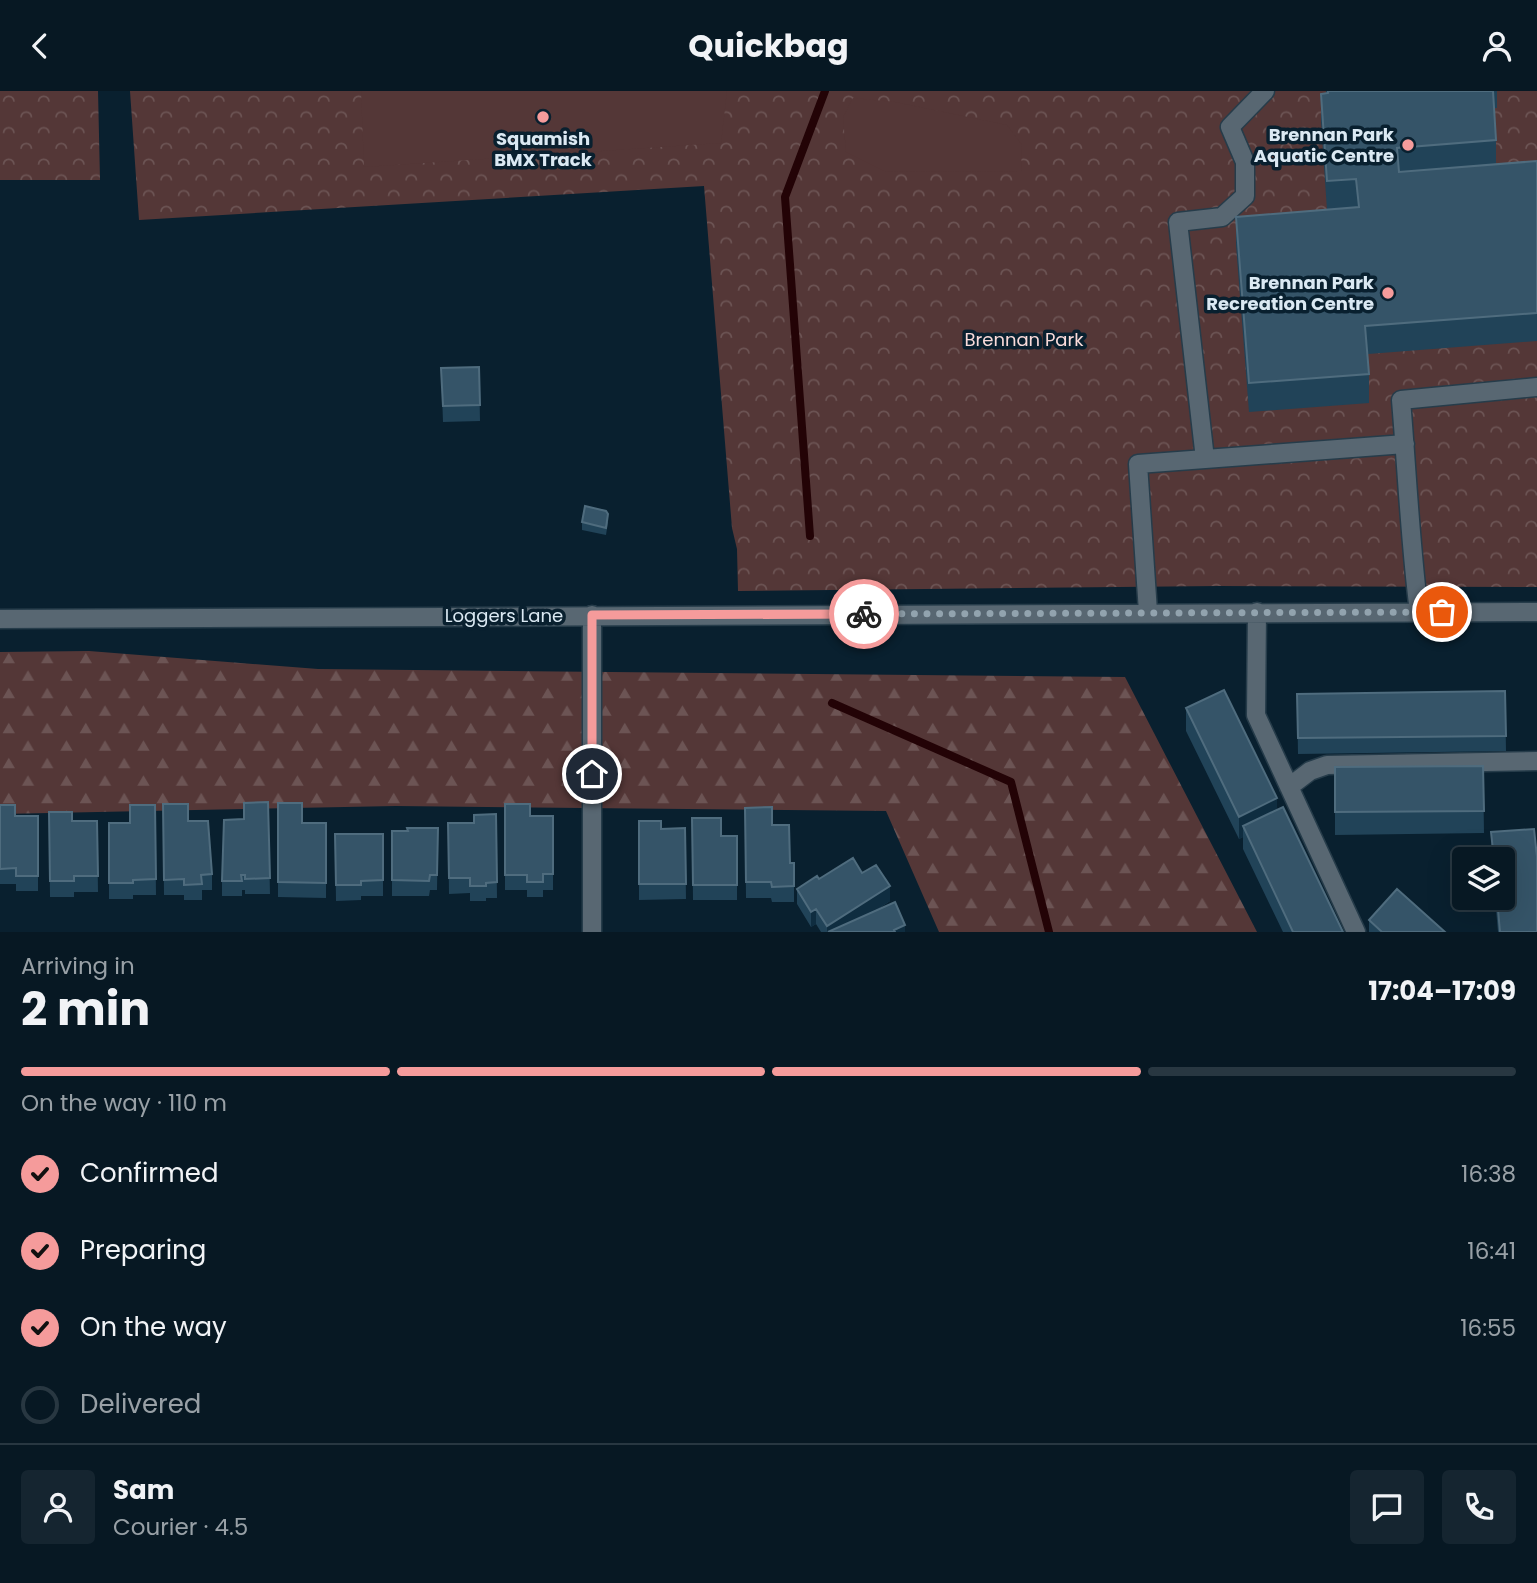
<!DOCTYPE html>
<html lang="en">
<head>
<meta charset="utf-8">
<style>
	:root { --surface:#071823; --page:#152530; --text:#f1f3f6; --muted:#98a0a6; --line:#283741; --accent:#f59b9b }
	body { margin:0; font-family:Poppins,sans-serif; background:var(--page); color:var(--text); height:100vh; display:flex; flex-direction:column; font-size:26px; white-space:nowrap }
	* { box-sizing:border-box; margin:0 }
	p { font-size:23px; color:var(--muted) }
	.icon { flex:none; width:38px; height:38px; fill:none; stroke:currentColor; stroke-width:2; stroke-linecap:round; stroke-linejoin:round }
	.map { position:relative; height:841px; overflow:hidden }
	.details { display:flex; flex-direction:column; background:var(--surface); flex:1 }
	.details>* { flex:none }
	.buttons { position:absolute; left:1452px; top:756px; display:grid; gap:14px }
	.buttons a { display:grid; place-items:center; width:63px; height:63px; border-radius:7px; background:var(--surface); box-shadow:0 7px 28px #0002,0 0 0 2px var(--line); font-size:35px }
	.pin { position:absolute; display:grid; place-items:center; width:60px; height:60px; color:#fff; margin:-30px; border:4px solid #fff; border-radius:50%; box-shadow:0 2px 7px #0007 }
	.courier { position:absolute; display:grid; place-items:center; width:70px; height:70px; margin:-35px; border:5px solid #f59b9b; border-radius:50%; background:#fff; color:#222; box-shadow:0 2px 9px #0007 }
	.headline em { font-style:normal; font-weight:700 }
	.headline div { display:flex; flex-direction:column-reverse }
	.headline { display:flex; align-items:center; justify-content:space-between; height:119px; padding:0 21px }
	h1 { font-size:46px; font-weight:700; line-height:52px }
	.bar { display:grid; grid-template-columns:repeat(4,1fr); gap:10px 7px; align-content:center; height:84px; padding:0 21px }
	.bar i { height:9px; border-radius:5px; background:var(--line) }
	.bar .current { background:var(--accent) }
	.bar p { grid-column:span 4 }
	.line { display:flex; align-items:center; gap:18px; padding:0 21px; border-top:2px solid var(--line) }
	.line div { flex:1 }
	.round { display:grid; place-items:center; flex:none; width:74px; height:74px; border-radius:7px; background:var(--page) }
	ol { padding:0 21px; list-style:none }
	li { display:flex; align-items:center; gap:21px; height:77px }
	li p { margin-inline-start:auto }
	li .icon { padding:7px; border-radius:50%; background:var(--accent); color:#111; stroke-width:4 }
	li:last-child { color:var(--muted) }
	li i { width:38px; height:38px; border:4px solid var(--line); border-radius:50% }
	header { display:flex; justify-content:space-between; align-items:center; height:91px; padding:0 21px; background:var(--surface); font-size:32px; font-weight:700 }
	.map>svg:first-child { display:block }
	.forest { fill:url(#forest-firs) }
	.park { fill:url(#park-crowns) }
	.garden { fill:#543737 }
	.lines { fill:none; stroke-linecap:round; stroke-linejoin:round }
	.stream { stroke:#230306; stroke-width:8 }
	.minor-casing { stroke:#263c4a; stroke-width:21 }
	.minor { stroke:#586772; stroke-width:18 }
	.wall { fill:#214358 }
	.shaded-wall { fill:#0f2d40 }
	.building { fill:#355468; stroke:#4f6c7e; stroke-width:2 }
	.done { stroke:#92a3ae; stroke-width:7; stroke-dasharray:0 12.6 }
	.route { stroke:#f59b9b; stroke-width:9 }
	.poi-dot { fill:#f59b9b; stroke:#09202f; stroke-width:2.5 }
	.labels { text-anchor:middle; stroke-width:7; stroke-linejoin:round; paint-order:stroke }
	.poi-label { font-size:18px; font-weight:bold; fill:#dbe9f3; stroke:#09202f; text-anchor:end }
	.park-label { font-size:18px; fill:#fadbda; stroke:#09202f }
	.street-label { font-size:18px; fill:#dbe9f3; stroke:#09202f }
</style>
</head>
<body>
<header><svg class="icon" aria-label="back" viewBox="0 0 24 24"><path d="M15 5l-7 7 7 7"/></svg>Quickbag<svg class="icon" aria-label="person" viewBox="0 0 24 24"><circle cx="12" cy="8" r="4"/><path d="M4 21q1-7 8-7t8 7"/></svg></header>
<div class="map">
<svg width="1537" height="841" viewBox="0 0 1537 841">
	<defs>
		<pattern id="forest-firs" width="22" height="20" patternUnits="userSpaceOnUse" patternTransform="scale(1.75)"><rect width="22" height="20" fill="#543737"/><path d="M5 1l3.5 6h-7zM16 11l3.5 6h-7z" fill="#6c5454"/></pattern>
		<pattern id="park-crowns" width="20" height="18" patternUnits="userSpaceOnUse" patternTransform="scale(1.75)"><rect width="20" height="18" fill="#543737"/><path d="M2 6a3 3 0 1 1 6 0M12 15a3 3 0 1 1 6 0" fill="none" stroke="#6c5454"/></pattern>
	</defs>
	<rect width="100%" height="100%" fill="#09202f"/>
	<path class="forest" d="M89 560 318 578 1125 586 1257 841H939L886 720 396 715 0 723V561Z"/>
	<path class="park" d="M0 0H98L100 89H0Z
		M130 0H1537V496L1219 495 738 500 737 458 732 437 704 95 139 129Z"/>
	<path class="garden" d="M361 0H727L721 52 364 76Z
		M853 7 895 11 1007 34 1022 54 1021 81 884 80 846 61 843 26Z"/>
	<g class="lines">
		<path class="stream" d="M810 445 785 106 825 0
			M832 612 1011 691 1049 841"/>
		<defs>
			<path id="minor" d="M1205 368 1405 353
				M1148 521 1138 373 1205 368 1178 131 1222 126 1245 105V71L1230 36 1265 0
				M1257 521 1256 624 1356 841
				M1419 521C1410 451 1407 380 1401 309L1537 296
				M592 524V841
				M0 528 1537 521
				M1289 696 1310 680 1327 674 1537 670"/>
		</defs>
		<use href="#minor" class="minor-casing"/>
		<use href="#minor" class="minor"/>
	</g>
	<path class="wall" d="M1326 0H1497V17H1494L1496 49V73L1537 70V250L1368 263 1369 283V312L1249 321 1236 154V126L1327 119 1321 31V3L1326 2Z
		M479 276 480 330 443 331 441 277Z
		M582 431H608L606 444 582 439Z
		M1505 600 1506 660 1298 663 1297 603Z
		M1186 617 1277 719 1343 841H1283L1243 758V746L1239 748 1186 640Z
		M1483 675 1484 742 1335 744V676Z
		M268 711 270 803H245V799H242V805H222V790L244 728Z
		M278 712 302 732H326V807L278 806Z
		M163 713 188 730 212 783V799H202V809H184V804H164Z
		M505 713 530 725H553V799H543V806H527V799H505Z
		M0 714 15 725H38V800H16V793H0Z
		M155 714 156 804H133V808H109V732H130Z
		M745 717 772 734 790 772H794V811H772L771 807H746Z
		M49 721 72 730H97L98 801H74V806H50Z
		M496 723 497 807H486V810H470V802L449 803 448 732H474Z
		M692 727 721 745H737V809H693Z
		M639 730 661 738 685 737 686 808 639 809Z
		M438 737 437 799H430L429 805H392V740H407Z
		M1491 741 1537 841H1498L1495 807H1503V768H1492Z
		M335 743H383V805H361V809L336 810Z
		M862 782 890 810 875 820 905 841H821L816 833 811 836 797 813V798L819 788Z
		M1369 829 1445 841H1369Z"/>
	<path class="shaded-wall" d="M1277 707V730L1243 735V746L1239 748V726Z
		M890 795V810L841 841H827V835Z
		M816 818V833L811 836V821Z
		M905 834V841H894V839Z"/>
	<path class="building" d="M1328 0H1493L1496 49 1397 57 1399 81 1537 70V222L1365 235 1369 283 1249 292 1236 126 1359 116 1356 88 1327 90 1321 3 1328 2Z
		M479 276 480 314 443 315 441 277Z
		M585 415 606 420 608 423 606 437 582 431Z
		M1224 599 1277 707 1239 726 1186 617Z
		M1505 600 1506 645 1298 647 1297 603Z
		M1483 675 1484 720 1335 721V676Z
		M268 711 270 787 245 788V784H241L242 790H222L224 729 244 728V712Z
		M278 712H302V732H326V792L278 791Z
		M163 713H188V730H208L212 783 201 784 202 793 184 794V788L164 789Z
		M505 713H530V725H553V783H543V791H527V784H505Z
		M0 714H15V725H38V785H16V777L0 778Z
		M130 714H155L156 788 133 789V792H109V732H130Z
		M772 716V734H789L790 772H794V795L772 796 771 791H746L745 717Z
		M1283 716 1343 841H1293L1243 735Z
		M49 721H72V730H97L98 785H74V790H50Z
		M496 723 497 791 486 792V795H470V787H449L448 732H474V724Z
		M692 727H721V745H737V794H693Z
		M639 730H661V738L685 737 686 793H639Z
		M407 737H438L437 784H430L429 790 392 789V740H408Z
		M1534 738 1537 766V841H1500L1497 807H1503V768H1494L1491 741Z
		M335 743H383V789L361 790V794H336Z
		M853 767 862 782 876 774 890 795 827 835 816 818 811 821 797 798 817 785 819 788Z
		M1397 798 1445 841H1382L1369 829Z
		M895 811 905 834 894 839 895 841H828Z"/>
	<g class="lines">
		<path class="done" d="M864 523 1442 521"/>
		<path class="route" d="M592 683V524L864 523"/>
	</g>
	<g class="poi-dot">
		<circle cx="543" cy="26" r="7"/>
		<circle cx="1408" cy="54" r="7"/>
		<circle cx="1388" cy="202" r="7"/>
	</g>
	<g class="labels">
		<g class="poi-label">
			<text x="1394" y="50">Brennan Park<tspan x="1394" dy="21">Aquatic Centre</tspan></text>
			<text x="543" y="54" text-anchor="middle">Squamish<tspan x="543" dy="21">BMX Track</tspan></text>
			<text x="1374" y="198">Brennan Park<tspan x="1374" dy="21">Recreation Centre</tspan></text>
		</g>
		<g class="park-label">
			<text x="1024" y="255">Brennan Park</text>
		</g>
		<g class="street-label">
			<text x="504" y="531">Loggers Lane</text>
		</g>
	</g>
</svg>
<div class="buttons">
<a><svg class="icon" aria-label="layers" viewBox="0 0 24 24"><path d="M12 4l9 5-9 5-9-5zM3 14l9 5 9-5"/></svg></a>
</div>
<div class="pin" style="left:1442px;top:521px;background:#ea580c"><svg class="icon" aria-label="bag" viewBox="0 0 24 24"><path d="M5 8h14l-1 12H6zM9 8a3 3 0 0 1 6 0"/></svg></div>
<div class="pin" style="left:592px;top:683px;background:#1f2937"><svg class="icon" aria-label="home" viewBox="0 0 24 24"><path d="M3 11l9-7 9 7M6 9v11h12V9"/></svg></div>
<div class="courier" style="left:864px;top:523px"><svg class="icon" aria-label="bike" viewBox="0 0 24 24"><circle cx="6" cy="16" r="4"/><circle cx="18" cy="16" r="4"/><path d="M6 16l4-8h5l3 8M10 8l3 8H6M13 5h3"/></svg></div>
</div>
<section class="details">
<div class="headline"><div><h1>2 min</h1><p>Arriving in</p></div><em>17:04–17:09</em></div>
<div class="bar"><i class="current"></i><i class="current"></i><i class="current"></i><i></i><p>On the way · 110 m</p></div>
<ol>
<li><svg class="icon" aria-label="check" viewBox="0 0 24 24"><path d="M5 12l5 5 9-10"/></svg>Confirmed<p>16:38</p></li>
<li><svg class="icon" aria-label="check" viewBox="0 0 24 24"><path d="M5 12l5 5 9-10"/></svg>Preparing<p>16:41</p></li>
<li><svg class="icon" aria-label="check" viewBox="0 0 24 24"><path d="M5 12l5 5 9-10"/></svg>On the way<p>16:55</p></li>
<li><i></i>Delivered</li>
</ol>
<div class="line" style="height:126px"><a class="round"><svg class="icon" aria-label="person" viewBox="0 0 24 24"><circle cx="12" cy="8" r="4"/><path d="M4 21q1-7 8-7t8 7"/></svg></a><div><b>Sam</b><p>Courier · 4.5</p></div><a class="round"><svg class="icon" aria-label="chat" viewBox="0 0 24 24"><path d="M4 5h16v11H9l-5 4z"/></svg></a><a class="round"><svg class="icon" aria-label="phone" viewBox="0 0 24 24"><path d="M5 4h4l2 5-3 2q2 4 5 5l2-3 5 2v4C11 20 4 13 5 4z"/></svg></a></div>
</section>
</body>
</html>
